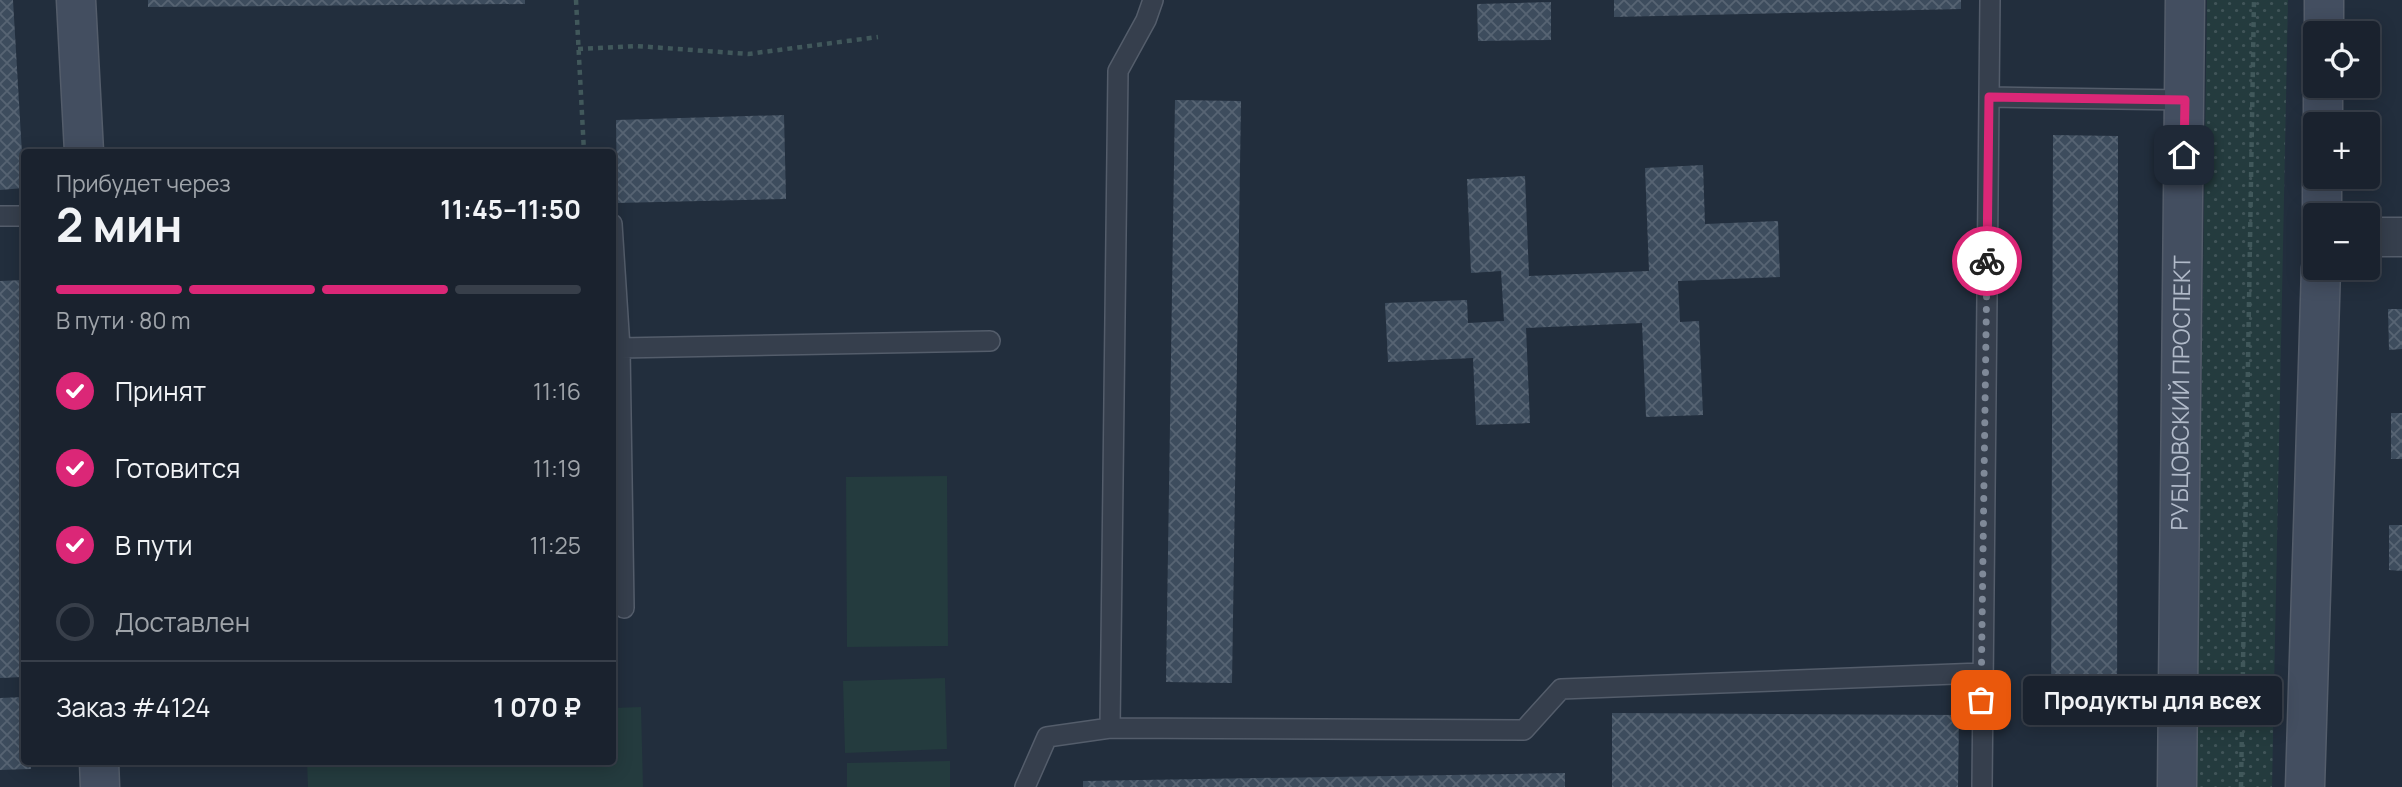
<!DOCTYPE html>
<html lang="ru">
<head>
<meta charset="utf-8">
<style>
	:root { --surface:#1a222e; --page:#232a36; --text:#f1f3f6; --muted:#9fa4aa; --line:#383f4a; --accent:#db2777 }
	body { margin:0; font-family:Manrope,sans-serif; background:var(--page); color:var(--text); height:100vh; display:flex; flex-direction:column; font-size:26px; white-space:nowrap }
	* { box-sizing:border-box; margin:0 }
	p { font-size:23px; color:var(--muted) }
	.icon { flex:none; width:38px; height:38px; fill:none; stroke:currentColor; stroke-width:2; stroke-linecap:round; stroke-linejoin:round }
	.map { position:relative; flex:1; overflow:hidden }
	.side { position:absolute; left:21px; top:149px; width:595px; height:616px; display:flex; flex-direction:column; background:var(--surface); border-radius:7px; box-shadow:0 4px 18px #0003,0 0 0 2px var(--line) }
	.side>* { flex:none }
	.controls { position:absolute; left:2303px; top:21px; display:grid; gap:14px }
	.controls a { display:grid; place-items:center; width:77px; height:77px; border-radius:7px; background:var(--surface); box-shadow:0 4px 18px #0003,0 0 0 2px var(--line); font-size:35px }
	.pin { position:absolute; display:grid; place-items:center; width:60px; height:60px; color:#fff; margin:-30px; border-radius:14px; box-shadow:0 4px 10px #0006 }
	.courier { position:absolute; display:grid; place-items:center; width:70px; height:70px; margin:-35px; border:5px solid #db2777; border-radius:50%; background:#fff; color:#222; box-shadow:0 2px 9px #0007 }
	.bubble { position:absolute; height:49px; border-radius:7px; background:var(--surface); box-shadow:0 4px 18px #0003,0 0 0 2px var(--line); font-size:23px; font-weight:700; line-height:49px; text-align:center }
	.headline em { font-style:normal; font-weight:700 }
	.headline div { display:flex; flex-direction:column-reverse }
	.headline { display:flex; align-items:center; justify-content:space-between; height:119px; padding:0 35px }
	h1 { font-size:46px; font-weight:700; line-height:52px }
	.bar { display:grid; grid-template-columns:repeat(4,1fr); gap:10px 7px; align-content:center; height:84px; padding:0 35px }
	.bar i { height:9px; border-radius:5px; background:var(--line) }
	.bar .current { background:var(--accent) }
	.bar p { grid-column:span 4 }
	.line { display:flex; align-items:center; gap:18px; padding:0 35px; border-top:2px solid var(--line) }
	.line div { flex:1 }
	ol { padding:0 35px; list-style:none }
	li { display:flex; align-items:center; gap:21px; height:77px }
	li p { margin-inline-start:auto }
	li .icon { padding:7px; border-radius:50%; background:var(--accent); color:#fff; stroke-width:4 }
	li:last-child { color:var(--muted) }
	li i { width:38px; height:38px; border:4px solid var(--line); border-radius:50% }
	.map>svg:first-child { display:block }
	.grass { fill:url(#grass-dots) }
	.pitch { fill:#243b3e }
	.building { fill:url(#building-cross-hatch) }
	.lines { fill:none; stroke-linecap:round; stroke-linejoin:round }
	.lane-casing { stroke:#545d6b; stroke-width:22 }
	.street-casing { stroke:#545d6b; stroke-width:41 }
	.secondary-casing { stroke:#545d6b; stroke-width:41 }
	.path { stroke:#41585b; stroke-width:4.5; stroke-dasharray:5 5; stroke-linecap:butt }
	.lane { stroke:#363f4d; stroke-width:19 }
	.street { stroke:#363f4d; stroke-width:38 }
	.secondary { stroke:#434e60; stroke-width:38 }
	.done { stroke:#7f8998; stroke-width:7; stroke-dasharray:0 12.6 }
	.route { stroke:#db2777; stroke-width:9 }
	.labels { text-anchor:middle; stroke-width:5; stroke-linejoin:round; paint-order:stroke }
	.street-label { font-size:23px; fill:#b1bac9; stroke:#1b2432 }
</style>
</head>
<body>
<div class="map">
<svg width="2402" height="787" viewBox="0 0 2402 787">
	<defs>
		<pattern id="grass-dots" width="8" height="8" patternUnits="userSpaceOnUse" patternTransform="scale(1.75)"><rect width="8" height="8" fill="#243b3e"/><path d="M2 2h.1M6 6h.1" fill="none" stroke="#415559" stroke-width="1.8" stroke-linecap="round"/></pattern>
		<pattern id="building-cross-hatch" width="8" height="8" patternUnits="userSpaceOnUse" patternTransform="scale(1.75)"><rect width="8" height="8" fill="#3d4c5d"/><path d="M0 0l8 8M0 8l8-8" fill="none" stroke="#576473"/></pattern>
	</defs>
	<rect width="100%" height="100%" fill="#222e3d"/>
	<path class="grass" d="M2207 0H2288L2272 787H2196Z"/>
	<path class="pitch" d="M947 476 948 646 847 647 846 477Z
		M945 678 947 749 845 753 843 681Z
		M641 707 643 787H308L307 761H612L613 708Z
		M950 761V787H847V763Z"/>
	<path class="building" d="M0 0H13L24 188 0 190Z
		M148 0H525V4L148 7Z
		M1614 0H1961V9L1614 17Z
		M1551 2V40L1478 41 1477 4Z
		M1175 100 1241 101 1232 683 1166 682Z
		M784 115 786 199 617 203 616 120Z
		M2053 135 2118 136 2117 725H2051Z
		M1703 165 1705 224 1778 221 1780 277 1678 281 1680 322 1699 321 1703 415 1646 417 1642 323 1526 328 1530 423 1476 425 1473 358 1388 362 1385 303 1467 300 1468 323 1504 321 1501 271 1471 273 1467 179 1525 176 1529 276 1649 271 1645 168Z
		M23 280 24 677 0 678V281Z
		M2388 309H2402V349L2389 350Z
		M2391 413H2402V459H2391Z
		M2389 525H2402V571L2389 570Z
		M24 697V761H30L31 769 0 770V698Z
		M1612 713 1959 715 1958 787H1612Z
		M1565 773V787H1083V781Z"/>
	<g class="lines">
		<defs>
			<path id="lane" d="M1989 97 2185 100
				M0 216H24
				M612 224 620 348 624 608
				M620 348 990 341
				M1110 728 1118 71 1146 20 1153 0
				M1025 787 1047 737 1110 728 1524 730 1561 689 1981 673
				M1982 787 1990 0"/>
			<path id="street" d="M2368 237H2402"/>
			<g id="secondary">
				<path d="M76 0 84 152"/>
				<path d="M2324 33V0"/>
				<path d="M2323 124V86"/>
				<path d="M2322 215V177"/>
				<path d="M99 761 100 787"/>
				<path id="s1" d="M2177 787 2185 0"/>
				<path d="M2305 787 2321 268"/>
			</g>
		</defs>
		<use href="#lane" class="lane-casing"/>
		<use href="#street" class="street-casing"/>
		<use href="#secondary" class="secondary-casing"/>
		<path class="path" d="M576 0 584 152
			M578 49 636 46 748 54 878 37
			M2241 787 2254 0"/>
		<use href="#lane" class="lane"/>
		<use href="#street" class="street"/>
		<use href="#secondary" class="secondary"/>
	</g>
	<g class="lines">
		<path class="done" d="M1981 700 1987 261"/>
		<path class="route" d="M1987 261 1989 97 2185 100 2184 155"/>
	</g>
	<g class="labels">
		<g class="street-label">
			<text dy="8" stroke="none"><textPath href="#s1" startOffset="394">РУБЦОВСКИЙ ПРОСПЕКТ</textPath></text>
		</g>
	</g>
</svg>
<div class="controls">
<a><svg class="icon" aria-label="locate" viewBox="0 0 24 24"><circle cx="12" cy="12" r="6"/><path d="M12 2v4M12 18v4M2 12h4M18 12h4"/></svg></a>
<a>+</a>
<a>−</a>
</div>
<div class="pin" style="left:1981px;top:700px;background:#ea580c"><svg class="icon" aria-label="bag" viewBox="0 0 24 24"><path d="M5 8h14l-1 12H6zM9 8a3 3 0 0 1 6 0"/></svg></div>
<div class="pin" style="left:2184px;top:155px;background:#1f2937"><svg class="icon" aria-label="home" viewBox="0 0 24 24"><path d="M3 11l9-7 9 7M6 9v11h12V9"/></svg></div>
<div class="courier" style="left:1987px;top:261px"><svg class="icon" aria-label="bike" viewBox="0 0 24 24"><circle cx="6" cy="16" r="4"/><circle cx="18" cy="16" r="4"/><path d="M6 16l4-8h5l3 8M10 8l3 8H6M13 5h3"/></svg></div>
<div class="bubble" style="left:2023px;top:676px;width:259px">Продукты для всех</div>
<section class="side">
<div class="headline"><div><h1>2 мин</h1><p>Прибудет через</p></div><em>11:45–11:50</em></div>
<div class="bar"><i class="current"></i><i class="current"></i><i class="current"></i><i></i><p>В пути · 80 m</p></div>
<ol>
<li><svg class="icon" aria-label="check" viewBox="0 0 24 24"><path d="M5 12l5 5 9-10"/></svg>Принят<p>11:16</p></li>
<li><svg class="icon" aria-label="check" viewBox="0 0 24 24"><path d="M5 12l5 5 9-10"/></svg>Готовится<p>11:19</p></li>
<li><svg class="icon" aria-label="check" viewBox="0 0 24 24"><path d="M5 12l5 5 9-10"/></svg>В пути<p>11:25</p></li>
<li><i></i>Доставлен</li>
</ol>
<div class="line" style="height:91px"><div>Заказ #4124</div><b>1 070 ₽</b></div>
</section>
</div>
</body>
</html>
